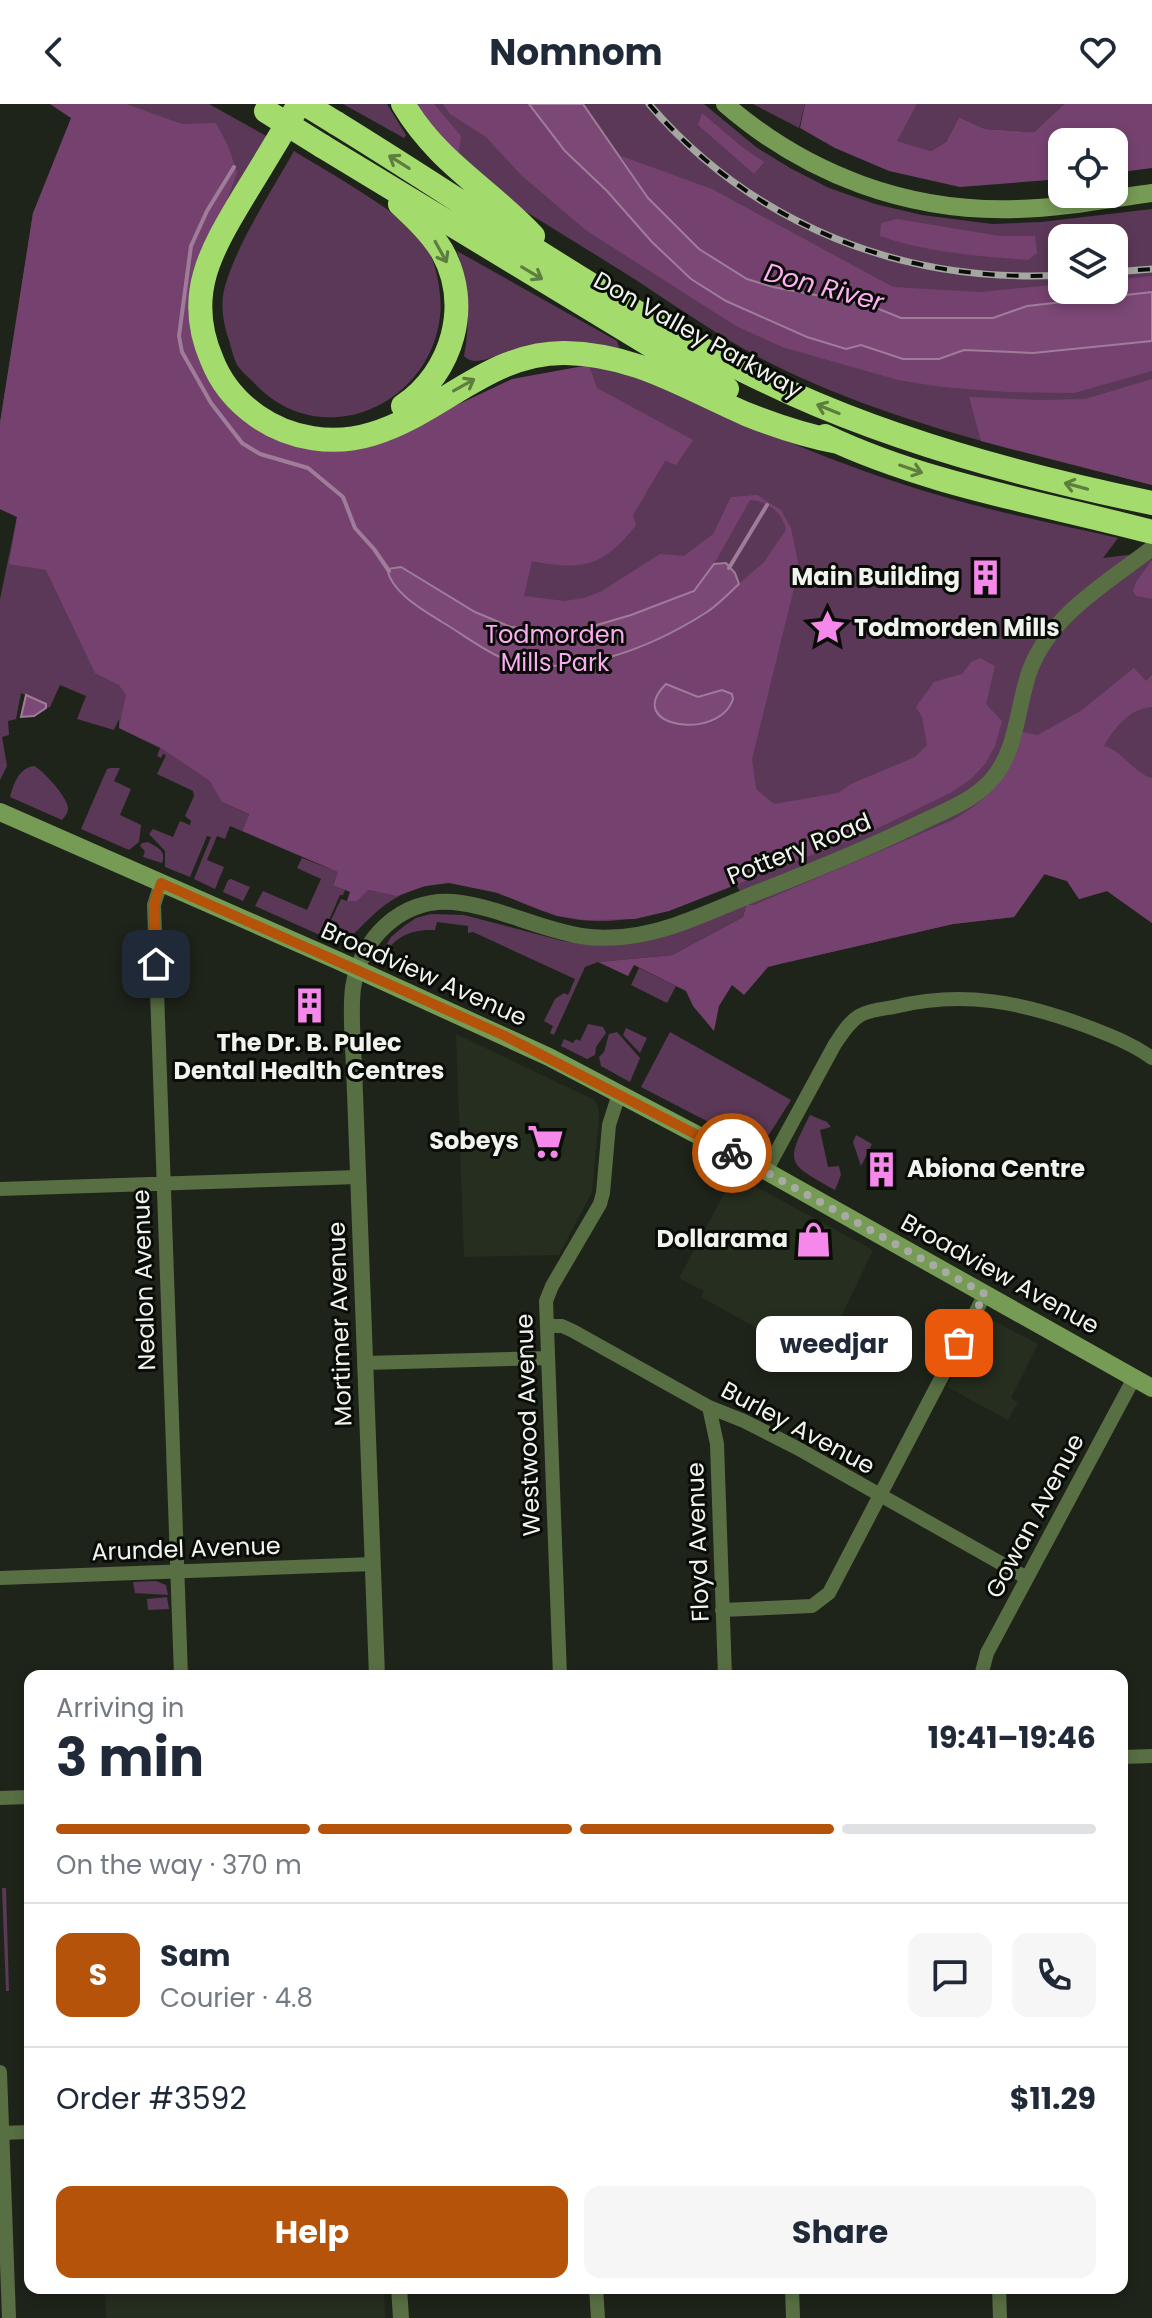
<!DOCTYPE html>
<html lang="en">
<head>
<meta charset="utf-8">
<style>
	:root { --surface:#fff; --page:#f6f6f7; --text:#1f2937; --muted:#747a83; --line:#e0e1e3; --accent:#b45309 }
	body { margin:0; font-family:Poppins,sans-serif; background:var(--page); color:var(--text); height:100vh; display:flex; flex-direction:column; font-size:30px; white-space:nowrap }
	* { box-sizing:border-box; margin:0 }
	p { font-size:26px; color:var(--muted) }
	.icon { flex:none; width:44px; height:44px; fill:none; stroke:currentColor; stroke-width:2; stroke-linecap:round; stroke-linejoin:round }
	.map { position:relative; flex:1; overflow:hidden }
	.sheet { position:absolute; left:24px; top:1566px; width:1104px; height:624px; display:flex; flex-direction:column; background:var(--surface); border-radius:16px; box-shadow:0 4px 12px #0003 }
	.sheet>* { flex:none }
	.fabs { position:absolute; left:1048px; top:24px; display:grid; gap:16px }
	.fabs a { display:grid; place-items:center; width:80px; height:80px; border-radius:16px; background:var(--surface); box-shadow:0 4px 12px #0003; font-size:40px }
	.pin { position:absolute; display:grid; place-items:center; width:68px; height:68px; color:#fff; margin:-34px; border-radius:16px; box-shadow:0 4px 12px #0006 }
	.courier { position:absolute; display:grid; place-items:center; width:80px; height:80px; margin:-40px; border:6px solid #b45309; border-radius:50%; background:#fff; color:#222; box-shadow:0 2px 10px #0007 }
	.bubble { position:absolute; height:56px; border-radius:16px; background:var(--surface); box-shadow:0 4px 12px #0003; font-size:26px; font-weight:700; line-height:56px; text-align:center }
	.head em { font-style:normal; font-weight:700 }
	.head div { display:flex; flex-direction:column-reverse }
	.head { display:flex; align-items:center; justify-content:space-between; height:136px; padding:0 32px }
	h1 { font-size:52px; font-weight:700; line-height:60px }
	.bar { display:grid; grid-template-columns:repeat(4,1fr); gap:12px 8px; align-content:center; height:96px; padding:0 32px }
	.bar i { height:10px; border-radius:6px; background:var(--line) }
	.bar .current { background:var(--accent) }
	.bar p { grid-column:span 4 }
	.line { display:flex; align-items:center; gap:20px; padding:0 32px; border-top:2px solid var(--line) }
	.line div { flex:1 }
	.round { display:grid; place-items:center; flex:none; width:84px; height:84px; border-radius:16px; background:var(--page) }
	.primary-button { display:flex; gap:16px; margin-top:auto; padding:16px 32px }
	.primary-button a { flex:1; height:92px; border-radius:16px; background:var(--accent); color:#fff; font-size:32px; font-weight:700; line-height:92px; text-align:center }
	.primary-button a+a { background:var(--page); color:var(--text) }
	header { display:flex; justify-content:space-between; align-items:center; height:104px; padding:0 32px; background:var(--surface); font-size:36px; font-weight:700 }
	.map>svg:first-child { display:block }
	.built { fill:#262e1f }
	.green { fill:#5b3857; fill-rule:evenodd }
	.forest { fill:#75426f; fill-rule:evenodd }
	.water { fill:#7c4876; stroke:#9f7c9a; stroke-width:2 }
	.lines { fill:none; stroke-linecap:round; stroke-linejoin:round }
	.stream { stroke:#9f7c9a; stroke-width:4 }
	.minor { stroke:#586f44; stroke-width:14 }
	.tertiary { stroke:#586f44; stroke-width:16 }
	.secondary { stroke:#769b55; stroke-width:18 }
	.motorway { stroke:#a3dc6c; stroke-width:24 }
	.rail-casing { stroke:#a4a8a0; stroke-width:7 }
	.rail { stroke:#0a0c08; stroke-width:4; stroke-dasharray:12; stroke-linecap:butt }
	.motorway-bridge { stroke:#a3dc6c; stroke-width:24 }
	.oneway { stroke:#5e7e3f }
	.done { stroke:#a8aba4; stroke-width:8; stroke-dasharray:0 14.4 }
	.route { stroke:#b45309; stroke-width:10 }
	.labels { text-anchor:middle; stroke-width:6; stroke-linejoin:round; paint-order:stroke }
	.street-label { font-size:24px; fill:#f1f4ee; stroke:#0a0c08 }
	.poi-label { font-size:24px; font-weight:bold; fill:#f1f4ee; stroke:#0a0c08; text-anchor:end }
	.park-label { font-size:24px; fill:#f9acef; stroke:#0a0c08 }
	.water-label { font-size:26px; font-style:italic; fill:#feb0f3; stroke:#0a0c08 }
</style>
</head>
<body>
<header><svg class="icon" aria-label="back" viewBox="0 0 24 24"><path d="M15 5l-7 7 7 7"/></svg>Nomnom<svg class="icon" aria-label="heart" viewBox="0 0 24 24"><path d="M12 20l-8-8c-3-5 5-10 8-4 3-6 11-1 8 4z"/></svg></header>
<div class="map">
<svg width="1152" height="2214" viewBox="0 0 1152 2214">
	<rect width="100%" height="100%" fill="#1f241a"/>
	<path class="built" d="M456 930 594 996 598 1003 599 1013 592 1088 559 1151 464 1153Z
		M734 1071 873 1146 819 1259 701 1193 704 1187 679 1174Z
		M987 1213 1038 1240 1011 1294 1018 1298 1008 1316 947 1283 981 1219Z
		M105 2184H384L385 2214H106Z"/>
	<path class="green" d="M87 0H209L268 33 178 204 282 358 596 284 589 261 616 265C710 303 803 348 899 379 971 403 1045 418 1118 434L1103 454 1152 448V819L1107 787 1079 795 1067 777 1045 770 1014 813 953 820 784 859 735 779C677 804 622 828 558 812 520 802 486 777 446 779 416 781 391 793 370 814 363 820 355 830 347 835 340 838 331 835 323 833L341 795 347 797 368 786 395 791 337 729 222 698 249 710 242 727 230 722 225 735 217 732 207 756 224 763 215 785 194 775 211 733 207 732 190 773 165 763V747L149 730 153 725 173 733 180 717 190 721 191 717 185 712 194 692 193 687 157 670 166 651 163 650 161 654 157 652 160 644 119 624V615L114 626 77 615 86 592 60 581 50 603 46 604V600L21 589 16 615 8 617 9 631 2 633 7 662 0 676V495L17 413 0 405V319L33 109Z
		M343 0H387L406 31 404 34Z
		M415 0H704L756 43 790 64 829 84 875 100 922 111 992 120 1041 118 1152 105V381C1023 348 890 319 770 259 723 235 680 205 636 176 595 150 553 125 512 99L479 73ZM1062 134H1114V186H1062Z
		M753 0H805L799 24Z
		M917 0H1064L1034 28 985 25 959 13 946 38 931 47 896 37Z
		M294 47C331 70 390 102 419 132 435 148 443 191 440 212 430 302 322 349 256 281 250 274 240 267 236 259 233 252 231 243 229 236 223 219 220 200 225 182 238 138 271 88 294 47Z
		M457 147 617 237 620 246C583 238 552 237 515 245 500 249 475 265 464 252 471 215 468 183 457 147Z
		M34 662C43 666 68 694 68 704 68 710 65 712 62 716L10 693C14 679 19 664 34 662Z
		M110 664H120L114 677 131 685 120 711 141 721 139 738 129 746 81 725 107 665Z
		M148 738C156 743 167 746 162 759L143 753 145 747 140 742 142 739Z
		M302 754 339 768 333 780 345 786 343 791H340L322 832 255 802 263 787 307 806 321 775 297 764Z
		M231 775 250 783 243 797 223 788 228 776Z
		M746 801 743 813 672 851 598 858 585 863 554 931 550 929 553 922 544 917 555 895 564 889 568 891 575 875 473 828 468 829V822L437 818 435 826C414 825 395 831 385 851H380L391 833 404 822 416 814 431 810 464 811 563 837 602 841Z
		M639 864 676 882 667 899 631 881Z
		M588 920 603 923 606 929 596 943 595 951 587 955 561 942 564 935 573 939 576 935 580 937Z
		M626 924 647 934 640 949 623 931Z
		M617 928 640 954 630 978 601 962 599 953 604 948 609 930Z
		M670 928 791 996 763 1040H751L641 983Z
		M810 1011 827 1018 831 1023 820 1026 828 1063 839 1062 841 1071 835 1086C788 1059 784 1061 810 1011Z
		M856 1031 872 1040 861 1062 853 1038Z
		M133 1478 156 1477 166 1481 168 1491 135 1489Z
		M167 1493 169 1505 148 1506 147 1495Z
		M2 1784H6L9 1887H6Z"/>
	<path class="forest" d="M50 0H126L182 20 216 19 228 42 237 68 218 122 198 239 297 339 429 314 512 275 589 261 597 284 693 336 676 361 665 357 633 411 636 421C603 463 583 467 532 457L524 492 565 497 584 494 602 487 660 450 684 452 713 430 731 393 757 391 781 406 791 424 799 464 752 655 756 685 774 700 838 689 851 680 915 653 927 641 922 613 916 603 934 578 962 570 971 558 980 554 995 562 986 600 1002 617 995 642 985 660 971 675 952 688 868 729 669 807 635 815 587 816 557 812 498 789 449 779 425 782 397 792 368 786 357 797H347L350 788 333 781 338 768 242 727 249 710 222 698 210 677 161 644 119 624 126 591 119 581 95 569 46 466 9 460 17 413 0 405V319L33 109 71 14ZM750 396C767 396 783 409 786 426L764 458 708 507 499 552 401 463 475 508 511 523 580 526 631 511 694 487 714 460ZM678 584 698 594 716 587 727 608C691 629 685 623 653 602L658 589Z
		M415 0H434L461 32 458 55Z
		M443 0H529L565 47 607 87 652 138 691 175 726 197 807 233 846 245 861 241 903 255H939L965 246 1033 249 1152 237V267L1074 289 1007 288 942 283 898 276 782 243 736 222 587 127 522 72 486 33 450 10Z
		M805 0H917L897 37 931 47 946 38 959 13 985 25 1034 28 1064 0H1152V64L1114 69V38H1062V75L960 83 889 67 835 44 800 24Z
		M702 9 742 43 764 58 754 70 698 21Z
		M621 52 712 85 893 183 979 188 1062 180V186H1114V176L1152 172V188L1028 202 993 214 937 215 901 214 869 201 772 183 747 175 699 145 648 94Z
		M897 115 1000 132H1035L1037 149 1028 156C978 152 928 149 880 132L881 119Z
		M1152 275V381L981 337 969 293 1041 296 1085 295Z
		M1152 456V495L1136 492 1133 487 1136 478Z
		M1134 564 1146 577 1152 571V603C1130 604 1114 624 1104 642 1123 647 1133 669 1152 674V819L1107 787 1079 795 1067 777 1044 770 1014 813 953 820 784 859 768 863 744 891 732 881 719 902 714 927 693 902 686 887 634 861 628 872 598 858 672 851 743 813 746 801H754L953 716C991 693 1011 673 1022 628L1038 631 1082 606Z"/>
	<path class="water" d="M529 0H583L648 94 699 145 747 175 773 183 869 201 901 214H993L1027 202 1152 188V237L1033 249 964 246 939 255H903L861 241 846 245 807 233 726 197 691 175 652 138 607 87 565 47Z
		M726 459 735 469 739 480C729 489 719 500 707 508 651 544 566 579 500 553 480 544 461 529 442 518 423 506 392 489 387 465L401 463 475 508 511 523 580 526 631 511 694 487 714 460Z
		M666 580 698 593 722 586 732 590 733 595C719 638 622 623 666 580Z
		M26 591 46 600V604L34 612 21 613Z"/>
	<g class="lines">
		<path class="stream" d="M234 63 207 107 191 142 179 232 182 248 211 299 242 339 260 350 308 364 343 393 355 424 374 445 389 467
			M729 464 767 401"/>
		<path class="minor" d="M161 779 154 801 181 1572
			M766 1067 835 940C842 930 848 919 859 912 868 906 883 905 894 903 963 886 1021 898 1086 922 1109 931 1131 939 1152 954
			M0 1085 358 1073
			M547 1222H562L573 1227 709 1303 744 1317 797 1344 1027 1474
			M366 1259 548 1254
			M709 1303 717 1340 725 1572
			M0 1474 373 1460
			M722 1506 812 1502 829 1489 985 1190
			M560 1572 546 1197 552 1182 600 1100 603 1089 609 1021 619 990
			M981 1572 987 1549 1134 1274
			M1122 1653 1152 1652
			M0 1694 30 1693
			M0 1968 9 2214
			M0 2029 30 2028
			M596 2184 598 2214
			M792 2184 793 2214
			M999 2184 1000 2214"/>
		<path class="tertiary" d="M377 1572 354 963C353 937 350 909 353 884 360 835 401 794 453 798 496 802 538 825 581 832 613 837 646 831 676 821 705 811 733 798 761 787 815 766 869 744 922 718 947 706 975 696 993 674 1018 644 1017 601 1030 566 1051 510 1107 479 1152 444
			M399 2184 401 2214"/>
		<path class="secondary" d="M725 0C807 71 909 109 1018 105 1063 104 1108 95 1152 89
			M0 708 339 857 549 953 766 1067 1152 1284"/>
		<path class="motorway" d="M299 0C281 31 262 62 243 93 210 148 184 192 212 256 221 279 237 298 257 312 290 335 333 342 372 330 440 310 489 248 565 249 634 250 684 283 746 310 776 322 806 332 838 338
			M403 0C438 59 488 84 533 132
			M336 19C486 111 633 218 793 290 902 339 1036 375 1152 399
			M322 42 647 239 727 285
			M400 100C415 114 431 129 442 147 472 201 453 268 403 302
			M825 332C928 381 1043 399 1152 428"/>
		<defs>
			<path id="rail" d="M649 0C753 121 903 180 1062 171
				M1114 168 1152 165"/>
		</defs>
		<use href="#rail" class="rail-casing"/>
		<use href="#rail" class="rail"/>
		<path class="motorway-bridge" d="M305 0 336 19
			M266 7 322 42"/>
	</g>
	<defs><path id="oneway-shaft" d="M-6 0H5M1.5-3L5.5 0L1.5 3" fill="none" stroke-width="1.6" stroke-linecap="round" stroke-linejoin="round" transform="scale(2)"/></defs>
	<g class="oneway">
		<use href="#oneway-shaft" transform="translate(399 58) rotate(-148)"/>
		<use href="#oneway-shaft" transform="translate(441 148) rotate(61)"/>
		<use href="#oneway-shaft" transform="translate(532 169) rotate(31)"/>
		<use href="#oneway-shaft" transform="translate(464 281) rotate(-29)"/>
		<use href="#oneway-shaft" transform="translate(828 305) rotate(-158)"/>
		<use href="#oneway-shaft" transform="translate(911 365) rotate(19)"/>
		<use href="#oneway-shaft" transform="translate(1076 382) rotate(-165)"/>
	</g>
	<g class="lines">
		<path class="done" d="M732 1049 985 1190 959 1239"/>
		<path class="route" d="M156 860 154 801 161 779 503 931 732 1049"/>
	</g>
	<defs>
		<symbol id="building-bare" viewBox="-9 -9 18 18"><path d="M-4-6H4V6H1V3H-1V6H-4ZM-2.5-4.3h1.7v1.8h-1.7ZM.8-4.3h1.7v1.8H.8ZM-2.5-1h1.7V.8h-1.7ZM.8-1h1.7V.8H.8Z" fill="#f788eb" stroke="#0a0c08" stroke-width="2.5" paint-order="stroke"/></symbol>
		<symbol id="sight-bare" viewBox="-9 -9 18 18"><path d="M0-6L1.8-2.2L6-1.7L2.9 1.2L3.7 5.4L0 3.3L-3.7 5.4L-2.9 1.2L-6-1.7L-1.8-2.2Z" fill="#f788eb" stroke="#0a0c08" stroke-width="2.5" paint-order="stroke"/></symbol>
		<symbol id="supermarket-bare" viewBox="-9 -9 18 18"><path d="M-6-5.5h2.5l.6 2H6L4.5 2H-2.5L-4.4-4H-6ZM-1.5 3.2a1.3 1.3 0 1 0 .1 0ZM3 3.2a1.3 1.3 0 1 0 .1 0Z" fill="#f788eb" stroke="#0a0c08" stroke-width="2.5" paint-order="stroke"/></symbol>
		<symbol id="shop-bare" viewBox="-9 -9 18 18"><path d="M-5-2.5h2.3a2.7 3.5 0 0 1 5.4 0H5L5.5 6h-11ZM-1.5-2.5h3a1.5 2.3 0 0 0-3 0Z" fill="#f788eb" stroke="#0a0c08" stroke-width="2.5" paint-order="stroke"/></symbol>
	</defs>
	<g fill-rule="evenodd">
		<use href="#building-bare" x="960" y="448" width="51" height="51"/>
		<use href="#sight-bare" x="802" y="498" width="51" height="51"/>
		<use href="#building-bare" x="284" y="876" width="51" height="51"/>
		<use href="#supermarket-bare" x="520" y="1012" width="51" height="51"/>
		<use href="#building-bare" x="856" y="1040" width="51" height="51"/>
		<use href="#shop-bare" x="788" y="1110" width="51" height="51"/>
	</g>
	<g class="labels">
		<g class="street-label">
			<text transform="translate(698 231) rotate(29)" y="8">Don Valley Parkway</text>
			<text transform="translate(799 745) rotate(-22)" y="8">Pottery Road</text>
			<text transform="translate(424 870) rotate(24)" y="8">Broadview Avenue</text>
			<text transform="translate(1000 1170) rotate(29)" y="8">Broadview Avenue</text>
			<text transform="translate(144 1176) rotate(-92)" y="8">Nealon Avenue</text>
			<text transform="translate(340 1220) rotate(-92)" y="8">Mortimer Avenue</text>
			<text transform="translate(528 1321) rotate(-92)" y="8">Westwood Avenue</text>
			<text transform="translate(798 1324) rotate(28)" y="8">Burley Avenue</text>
			<text transform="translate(1035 1412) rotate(-62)" y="8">Gowan Avenue</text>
			<text transform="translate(698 1438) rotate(-92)" y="8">Floyd Avenue</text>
			<text transform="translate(186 1445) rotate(-2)" y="8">Arundel Avenue</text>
		</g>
		<g class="poi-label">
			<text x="960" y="481">Main Building</text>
			<text x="854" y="532" text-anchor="start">Todmorden Mills</text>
			<text x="309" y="947" text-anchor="middle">The Dr. B. Pulec<tspan x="309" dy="28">Dental Health Centres</tspan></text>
			<text x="519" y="1045">Sobeys</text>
			<text x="907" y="1073" text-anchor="start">Abiona Centre</text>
			<text x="788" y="1143">Dollarama</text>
		</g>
		<g class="park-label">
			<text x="555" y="539">Todmorden<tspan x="555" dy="28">Mills Park</tspan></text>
		</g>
		<g class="water-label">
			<text transform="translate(824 183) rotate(15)" y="9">Don River</text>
		</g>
	</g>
</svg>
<div class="fabs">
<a><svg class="icon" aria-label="locate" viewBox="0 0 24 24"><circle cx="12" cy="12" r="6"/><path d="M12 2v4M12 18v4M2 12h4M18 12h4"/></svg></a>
<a><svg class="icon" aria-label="layers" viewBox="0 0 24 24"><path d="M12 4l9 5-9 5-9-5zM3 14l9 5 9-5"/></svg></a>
</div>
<div class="pin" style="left:959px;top:1239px;background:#ea580c"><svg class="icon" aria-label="bag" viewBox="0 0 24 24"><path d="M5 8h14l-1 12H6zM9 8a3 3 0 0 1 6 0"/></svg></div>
<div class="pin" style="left:156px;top:860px;background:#1f2937"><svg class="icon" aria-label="home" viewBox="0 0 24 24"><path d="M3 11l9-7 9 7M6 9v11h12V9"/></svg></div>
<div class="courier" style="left:732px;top:1049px"><svg class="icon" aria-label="bike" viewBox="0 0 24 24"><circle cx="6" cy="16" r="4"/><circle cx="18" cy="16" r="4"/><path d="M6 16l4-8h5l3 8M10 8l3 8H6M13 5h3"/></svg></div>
<div class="bubble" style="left:756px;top:1212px;width:156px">weedjar</div>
<section class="sheet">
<div class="head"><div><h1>3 min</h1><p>Arriving in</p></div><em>19:41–19:46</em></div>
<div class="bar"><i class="current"></i><i class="current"></i><i class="current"></i><i></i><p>On the way · 370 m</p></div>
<div class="line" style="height:144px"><b class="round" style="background:var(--accent);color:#fff">S</b><div><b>Sam</b><p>Courier · 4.8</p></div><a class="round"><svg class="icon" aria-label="chat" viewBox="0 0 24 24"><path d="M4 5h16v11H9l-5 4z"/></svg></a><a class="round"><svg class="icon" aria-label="phone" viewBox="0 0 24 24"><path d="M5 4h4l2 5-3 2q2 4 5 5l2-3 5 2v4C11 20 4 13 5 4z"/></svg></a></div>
<div class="line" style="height:104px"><div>Order #3592</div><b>$11.29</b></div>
<div class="primary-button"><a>Help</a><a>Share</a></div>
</section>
</div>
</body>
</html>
